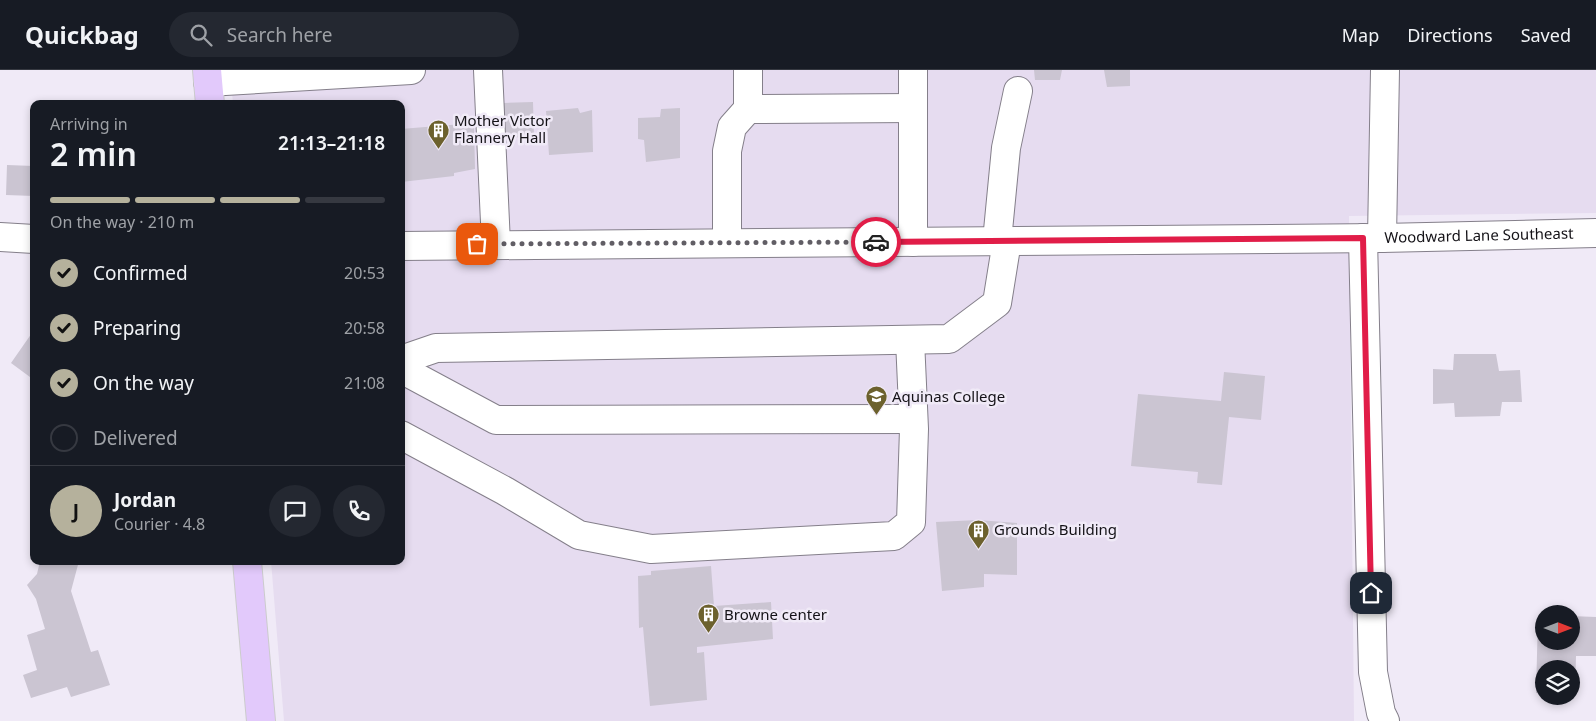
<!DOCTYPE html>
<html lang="en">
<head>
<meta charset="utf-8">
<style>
	:root { --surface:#171b24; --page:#242831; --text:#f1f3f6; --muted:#9ea1a6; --line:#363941; --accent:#b5b19c }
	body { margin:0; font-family:"Noto Sans",sans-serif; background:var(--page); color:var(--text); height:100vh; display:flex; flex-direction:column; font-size:19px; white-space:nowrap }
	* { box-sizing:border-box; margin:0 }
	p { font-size:16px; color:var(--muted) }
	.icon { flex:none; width:28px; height:28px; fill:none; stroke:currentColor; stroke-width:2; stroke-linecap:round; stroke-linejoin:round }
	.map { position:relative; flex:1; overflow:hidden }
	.details { position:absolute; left:30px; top:30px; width:375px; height:465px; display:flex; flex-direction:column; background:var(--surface); border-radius:10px; box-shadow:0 2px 8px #0003 }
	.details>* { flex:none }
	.needle { width:32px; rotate:90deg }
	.fabs { position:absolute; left:1535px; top:535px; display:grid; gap:10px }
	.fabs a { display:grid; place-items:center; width:45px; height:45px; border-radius:50%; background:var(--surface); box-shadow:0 2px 8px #0003; font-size:25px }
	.pin { position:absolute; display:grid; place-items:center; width:42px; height:42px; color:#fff; margin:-21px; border-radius:10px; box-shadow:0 2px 8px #0006 }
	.courier { position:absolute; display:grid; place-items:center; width:50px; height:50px; margin:-25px; border:4px solid #e11d48; border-radius:50%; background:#fff; color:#222; box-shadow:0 1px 6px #0007 }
	.headline em { font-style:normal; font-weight:600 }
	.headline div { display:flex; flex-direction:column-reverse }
	.headline { display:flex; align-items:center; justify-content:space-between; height:85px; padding:0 20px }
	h1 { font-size:32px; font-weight:600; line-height:38px }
	.bar { display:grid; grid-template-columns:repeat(4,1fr); gap:8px 5px; align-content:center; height:60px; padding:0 20px }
	.bar i { height:6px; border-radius:4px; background:var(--line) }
	.bar .selected { background:var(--accent) }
	.bar p { grid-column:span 4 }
	.line { display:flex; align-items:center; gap:12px; padding:0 20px; border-top:1px solid var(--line) }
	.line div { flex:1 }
	.round { display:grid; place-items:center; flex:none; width:52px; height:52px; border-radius:26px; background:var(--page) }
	ol { padding:0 20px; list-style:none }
	li { display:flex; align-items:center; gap:15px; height:55px }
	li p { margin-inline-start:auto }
	li .icon { padding:5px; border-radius:50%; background:var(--accent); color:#111; stroke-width:4 }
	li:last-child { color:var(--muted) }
	li i { width:28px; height:28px; border:2px solid var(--line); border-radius:50% }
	header { display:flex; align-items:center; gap:30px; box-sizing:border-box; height:70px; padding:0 25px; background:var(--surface); border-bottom:1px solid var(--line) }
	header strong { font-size:24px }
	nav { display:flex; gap:28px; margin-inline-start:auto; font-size:18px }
	.search { width:350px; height:45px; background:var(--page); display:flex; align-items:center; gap:12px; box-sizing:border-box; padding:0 18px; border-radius:28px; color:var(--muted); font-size:19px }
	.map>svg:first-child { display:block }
	.built { fill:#e6dcf0 }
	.building { fill:#cbc5d2 }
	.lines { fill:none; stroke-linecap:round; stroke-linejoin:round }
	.minor-casing { stroke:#847f8a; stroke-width:30 }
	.major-casing { stroke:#cbcbcc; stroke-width:30 }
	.minor { stroke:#fff; stroke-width:28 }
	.major { stroke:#e2c9fb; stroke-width:28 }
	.done { stroke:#615e65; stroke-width:5; stroke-dasharray:0 9 }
	.route { stroke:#e11d48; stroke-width:6 }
	.labels { text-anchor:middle; stroke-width:5; stroke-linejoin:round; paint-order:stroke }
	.poi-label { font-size:15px; fill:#141217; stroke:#f0eaf7; text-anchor:start }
	.street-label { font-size:15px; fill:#141217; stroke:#f0eaf7 }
</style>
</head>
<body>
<header>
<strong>Quickbag</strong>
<div class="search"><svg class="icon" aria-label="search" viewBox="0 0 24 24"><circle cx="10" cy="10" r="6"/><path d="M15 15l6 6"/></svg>Search here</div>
<nav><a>Map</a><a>Directions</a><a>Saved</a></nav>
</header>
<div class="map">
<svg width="1596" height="651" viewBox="0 0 1596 651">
	<rect width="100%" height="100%" fill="#f0eaf7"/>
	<path class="built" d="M230 0H1596V143L1349 146 1354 651H284L271 491H401V34H233Z"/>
	<path class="building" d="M1034 0H1062L1060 10H1035Z
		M1104 0H1130V16L1107 17Z
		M533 32 534 67 504 68V33Z
		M578 38 580 43 592 40 593 82 549 85 546 41Z
		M680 38V88L646 92 644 70 638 69V48L660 47 661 39Z
		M474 53 475 99 454 103V106L401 112V59Z
		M7 95 34 96V126L6 125Z
		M34 260V310L11 293Z
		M1454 284H1496L1499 301 1520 300 1522 332H1502L1500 346 1455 347 1454 333 1433 334V299L1453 300Z
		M1224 302 1265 306 1261 350 1229 347 1222 415 1197 413 1198 402 1131 396 1138 324 1221 331Z
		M978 450 1017 453V505L984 504V517L942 521 936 452Z
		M40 491H79L71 521 91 582 98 580 110 615 71 627 67 617 31 628 23 605 37 600 27 565 45 559 36 529 27 515 37 504Z
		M711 496 714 536 771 532 773 569 697 577V583L704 582 707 630 650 636 643 557 639 558 638 506 651 505V501Z
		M1538 546H1544V571H1571V546L1596 547V586H1576L1575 624H1571V599H1544V624L1536 623Z"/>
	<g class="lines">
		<defs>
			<g id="minor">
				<path d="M488 0 496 174"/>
				<path d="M913 0V172"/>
				<path d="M208 12 411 0"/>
				<path d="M748 39 913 38"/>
				<path d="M0 167 34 169"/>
				<path d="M1363 168 1373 602 1381 643 1385 651"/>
				<path d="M1382 168 1385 0"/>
				<path d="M997 171 1006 78 1018 21"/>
				<path d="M727 173V81L732 57 748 39V0"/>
				<path id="s1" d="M401 176 1382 168 1596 163"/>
				<path d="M401 290 436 278 949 269 997 233 1007 171"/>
				<path d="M401 299 496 350 913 349"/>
				<path d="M401 365 505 421 579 465 651 479 894 466 911 452 914 359 910 270"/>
			</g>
			<path id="major" d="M207 0 210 34
				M247 491 261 651"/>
		</defs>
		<use href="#minor" class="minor-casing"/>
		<use href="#major" class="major-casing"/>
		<use href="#minor" class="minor"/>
		<use href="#major" class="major"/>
	</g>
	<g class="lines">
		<path class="done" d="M477 174 876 172"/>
		<path class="route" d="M876 172 1363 168 1371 523"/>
	</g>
	<defs>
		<symbol id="building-pin" viewBox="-11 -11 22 30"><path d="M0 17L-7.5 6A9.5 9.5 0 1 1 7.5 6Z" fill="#6c612d" stroke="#f0eaf7"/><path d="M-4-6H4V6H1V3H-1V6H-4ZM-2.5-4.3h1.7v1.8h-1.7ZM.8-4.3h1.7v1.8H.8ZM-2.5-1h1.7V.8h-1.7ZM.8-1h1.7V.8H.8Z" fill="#fff"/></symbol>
		<symbol id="university-pin" viewBox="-11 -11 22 30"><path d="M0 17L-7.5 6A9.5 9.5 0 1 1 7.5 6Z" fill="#6c612d" stroke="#f0eaf7"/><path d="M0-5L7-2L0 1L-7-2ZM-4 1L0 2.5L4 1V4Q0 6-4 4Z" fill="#fff"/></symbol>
	</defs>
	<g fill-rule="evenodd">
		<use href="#building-pin" x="426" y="48" width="25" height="34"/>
		<use href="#university-pin" x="864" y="314" width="25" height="34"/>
		<use href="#building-pin" x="966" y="448" width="25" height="34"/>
		<use href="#building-pin" x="696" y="532" width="25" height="34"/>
	</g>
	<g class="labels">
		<g class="poi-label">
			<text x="454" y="56">Mother Victor<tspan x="454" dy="17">Flannery Hall</tspan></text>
			<text x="892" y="332">Aquinas College</text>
			<text x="994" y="465">Grounds Building</text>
			<text x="724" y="550">Browne center</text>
		</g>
		<g class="street-label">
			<text dy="5" stroke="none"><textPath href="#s1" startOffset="1078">Woodward Lane Southeast</textPath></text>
		</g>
	</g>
</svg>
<div class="fabs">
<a><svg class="needle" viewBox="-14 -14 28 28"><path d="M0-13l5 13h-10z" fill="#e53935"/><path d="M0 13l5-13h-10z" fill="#9ea1a6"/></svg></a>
<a><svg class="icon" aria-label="layers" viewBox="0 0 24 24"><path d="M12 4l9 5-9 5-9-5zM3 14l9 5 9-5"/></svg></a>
</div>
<div class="pin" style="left:477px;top:174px;background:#ea580c"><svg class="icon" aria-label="bag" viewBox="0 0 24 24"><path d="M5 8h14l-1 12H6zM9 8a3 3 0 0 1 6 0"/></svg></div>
<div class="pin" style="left:1371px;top:523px;background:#1f2937"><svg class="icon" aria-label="home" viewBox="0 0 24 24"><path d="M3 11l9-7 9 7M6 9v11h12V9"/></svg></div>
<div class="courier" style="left:876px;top:172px"><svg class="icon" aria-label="car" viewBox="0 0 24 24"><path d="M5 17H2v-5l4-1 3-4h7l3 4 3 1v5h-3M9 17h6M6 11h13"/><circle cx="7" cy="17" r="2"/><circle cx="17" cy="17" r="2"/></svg></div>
<section class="details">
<div class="headline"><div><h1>2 min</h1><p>Arriving in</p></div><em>21:13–21:18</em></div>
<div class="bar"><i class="selected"></i><i class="selected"></i><i class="selected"></i><i></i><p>On the way · 210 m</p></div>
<ol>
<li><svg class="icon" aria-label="check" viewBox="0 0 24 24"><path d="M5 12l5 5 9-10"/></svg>Confirmed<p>20:53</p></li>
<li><svg class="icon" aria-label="check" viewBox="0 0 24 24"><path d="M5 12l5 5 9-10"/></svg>Preparing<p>20:58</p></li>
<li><svg class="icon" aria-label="check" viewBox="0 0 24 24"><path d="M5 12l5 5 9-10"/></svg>On the way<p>21:08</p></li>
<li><i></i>Delivered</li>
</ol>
<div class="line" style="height:90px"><b class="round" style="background:var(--accent);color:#111">J</b><div><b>Jordan</b><p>Courier · 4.8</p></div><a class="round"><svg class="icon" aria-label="chat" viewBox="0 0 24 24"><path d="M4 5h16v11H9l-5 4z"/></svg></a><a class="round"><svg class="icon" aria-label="phone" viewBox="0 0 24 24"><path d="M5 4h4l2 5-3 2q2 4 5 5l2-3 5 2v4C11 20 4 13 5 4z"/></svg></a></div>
</section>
</div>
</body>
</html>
